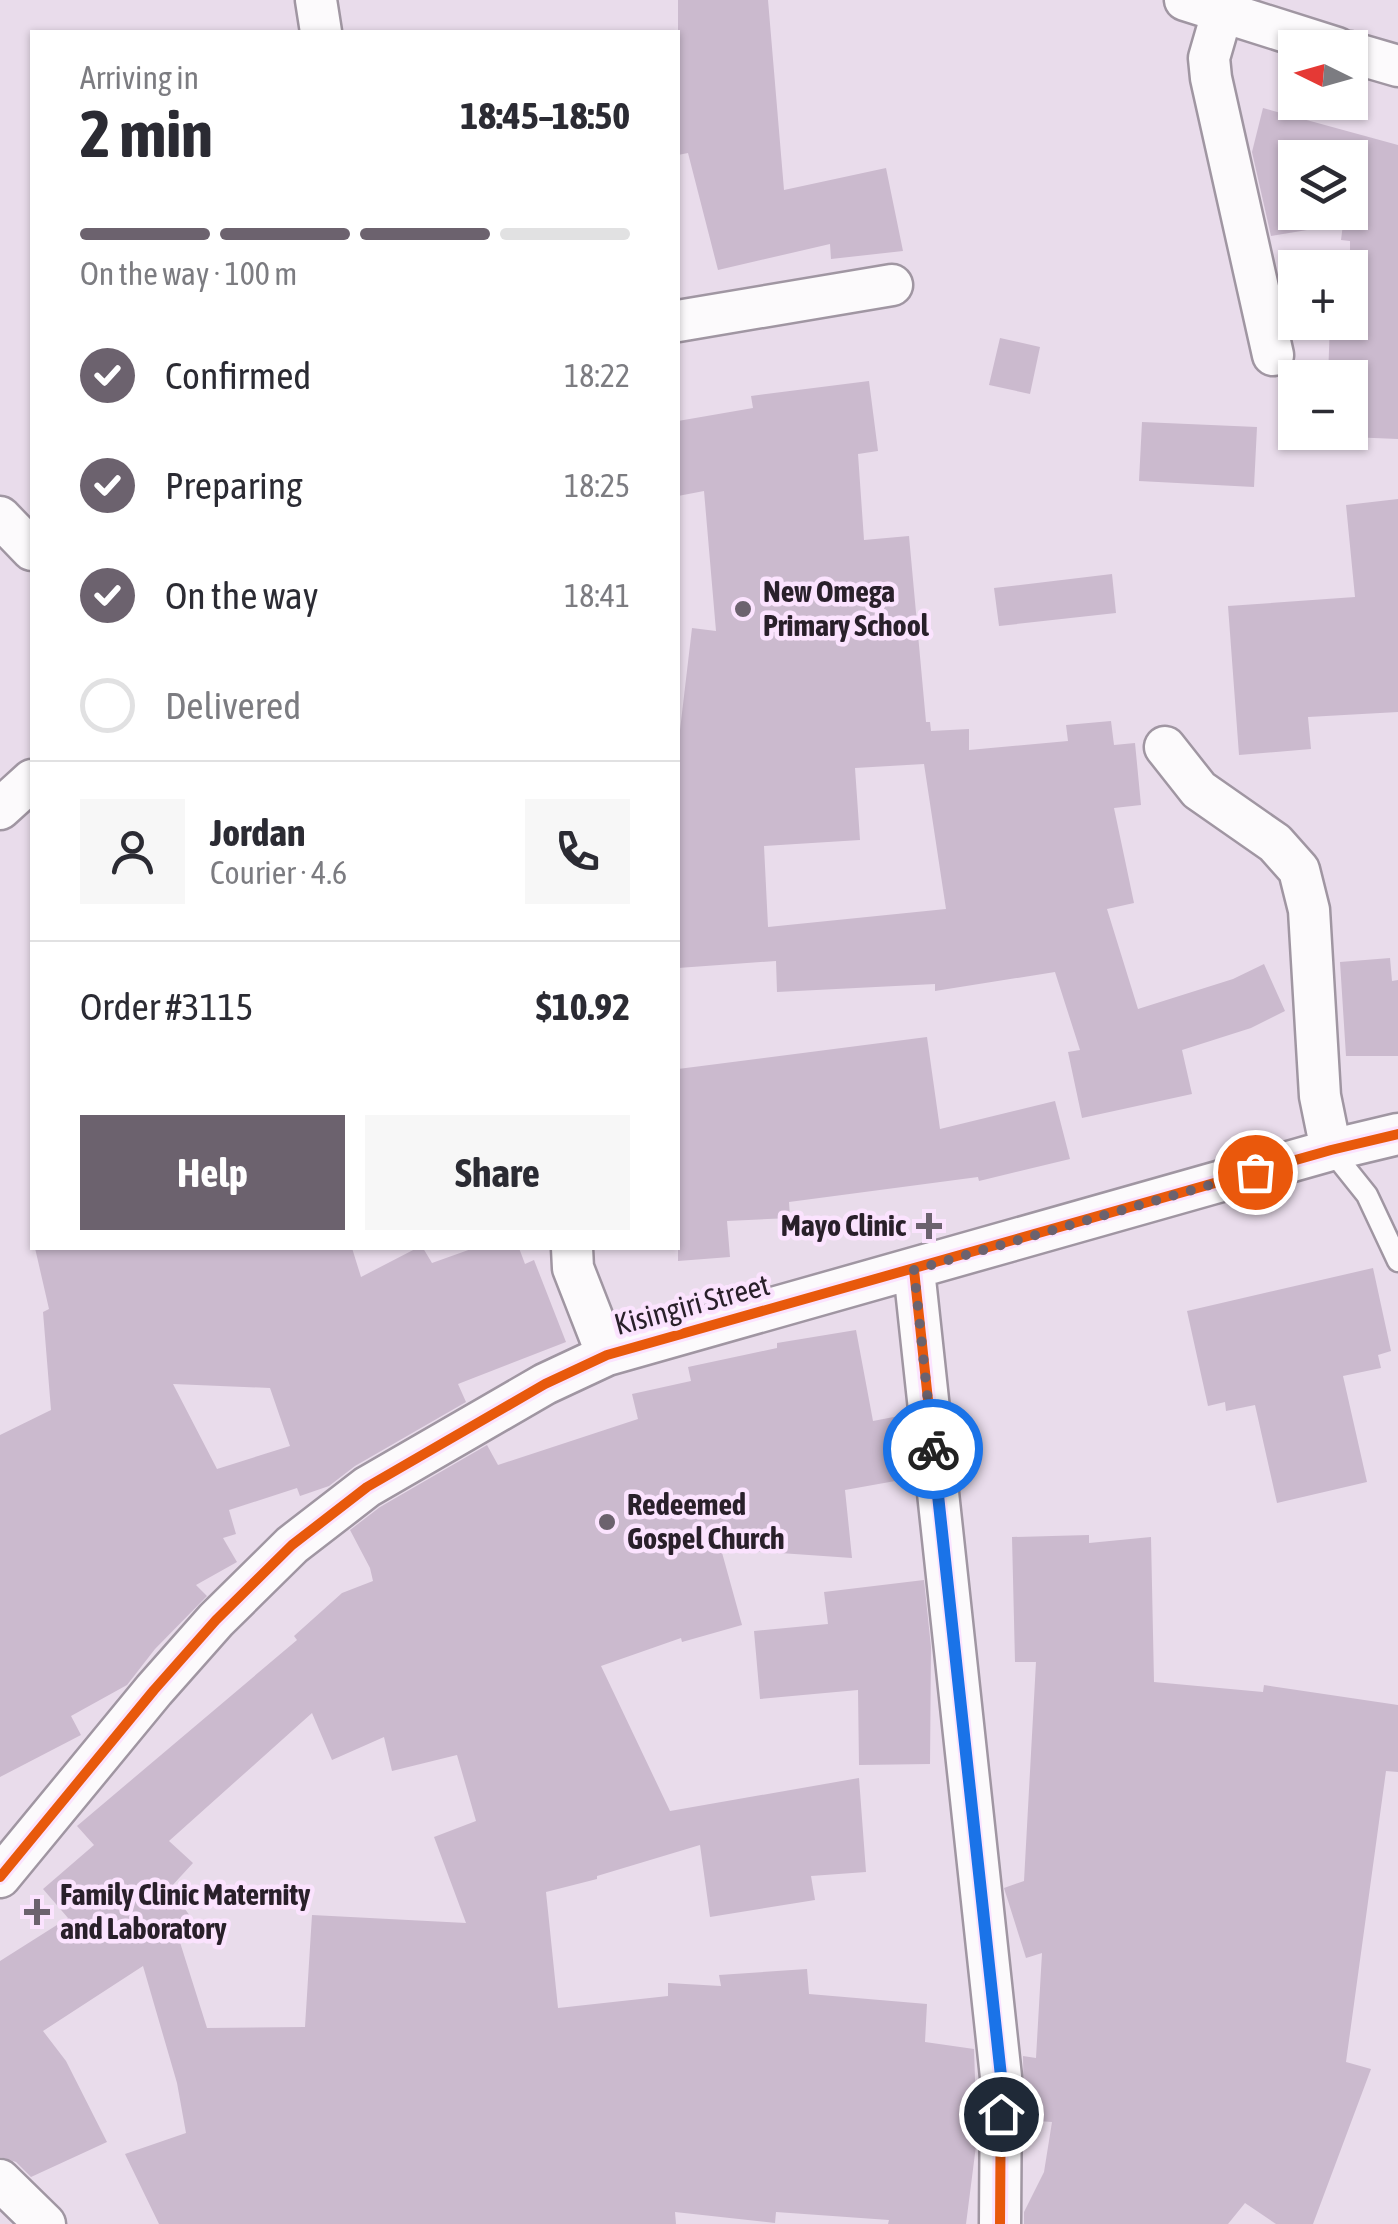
<!DOCTYPE html>
<html lang="en">
<head>
<meta charset="utf-8">
<style>
	:root { --surface:#fff; --page:#f7f7f7; --text:#2b2b33; --muted:#7c7c81; --line:#e1e1e2; --accent:#6c626e }
	body { margin:0; font-family:"Asap Condensed",sans-serif; background:var(--page); color:var(--text); height:100vh; display:flex; flex-direction:column; font-size:38px; white-space:nowrap }
	* { box-sizing:border-box; margin:0 }
	p { font-size:32px; color:var(--muted) }
	.icon { flex:none; width:55px; height:55px; fill:none; stroke:currentColor; stroke-width:2; stroke-linecap:round; stroke-linejoin:round }
	.map { position:relative; flex:1; overflow:hidden }
	.panel { position:absolute; left:30px; top:30px; width:650px; height:1220px; display:flex; flex-direction:column; background:var(--surface); border-radius:0px; box-shadow:0 2px 8px #0004 }
	.panel>* { flex:none }
	.needle { width:65px; rotate:275deg }
	.controls { position:absolute; left:1278px; top:30px; display:grid; gap:20px }
	.controls a { display:grid; place-items:center; width:90px; height:90px; border-radius:0px; background:var(--surface); box-shadow:0 2px 8px #0004; font-size:50px }
	.pin { position:absolute; display:grid; place-items:center; width:85px; height:85px; color:#fff; margin:-42px; border:5px solid #fff; border-radius:50%; box-shadow:0 2px 10px #0007 }
	.courier { position:absolute; display:grid; place-items:center; width:100px; height:100px; margin:-50px; border:8px solid #1a73e8; border-radius:50%; background:#fff; color:#222; box-shadow:0 2px 12px #0007 }
	.summary em { font-style:normal; font-weight:700 }
	.summary div { display:flex; flex-direction:column-reverse }
	.summary { display:flex; align-items:center; justify-content:space-between; height:170px; padding:0 50px }
	h1 { font-size:65px; font-weight:700; line-height:75px }
	.bar { display:grid; grid-template-columns:repeat(4,1fr); gap:15px 10px; align-content:center; height:120px; padding:0 50px }
	.bar i { height:12px; border-radius:8px; background:var(--line) }
	.bar .active { background:var(--accent) }
	.bar p { grid-column:span 4 }
	.line { display:flex; align-items:center; gap:25px; padding:0 50px; border-top:2px solid var(--line) }
	.line div { flex:1 }
	.round { display:grid; place-items:center; flex:none; width:105px; height:105px; border-radius:0px; background:var(--page) }
	ol { padding:0 50px; list-style:none }
	li { display:flex; align-items:center; gap:30px; height:110px }
	li p { margin-inline-start:auto }
	li .icon { padding:10px; border-radius:50%; background:var(--accent); color:#fff; stroke-width:4 }
	li:last-child { color:var(--muted) }
	li i { width:55px; height:55px; border:5px solid var(--line); border-radius:50% }
	.cta { display:flex; gap:20px; margin-top:auto; padding:20px 50px }
	.cta a { flex:1; height:115px; border-radius:0px; background:var(--accent); color:#fff; font-size:40px; font-weight:700; line-height:115px; text-align:center }
	.cta a+a { background:var(--page); color:var(--text) }
	.map>svg:first-child { display:block }
	.building { fill:#cbbace; fill-rule:evenodd }
	.lines { fill:none; stroke-linecap:round; stroke-linejoin:round }
	.service-casing { stroke:#a096a2; stroke-width:25 }
	.minor-casing { stroke:#a096a2; stroke-width:45 }
	.service { stroke:#fcfafc; stroke-width:20 }
	.minor { stroke:#fcfafc; stroke-width:40 }
	.cycleway-casing { stroke:#fbe3fe; stroke-width:16 }
	.cycleway { stroke:#e8590c; stroke-width:10 }
	.done { stroke:#6c626e; stroke-width:10; stroke-dasharray:0 18 }
	.route { stroke:#1a73e8; stroke-width:12 }
	.poi-dot { fill:#6c626e; stroke:#fbe3fe; stroke-width:4 }
	.labels { text-anchor:middle; stroke-width:9; stroke-linejoin:round; paint-order:stroke }
	.poi-label { font-size:30px; font-weight:bold; fill:#29202a; stroke:#fbe3fe; text-anchor:start }
	.street-label { font-size:30px; fill:#29202a; stroke:#fbe3fe }
</style>
</head>
<body>
<div class="map">
<svg width="1398" height="2224" viewBox="0 0 1398 2224">
	<rect width="100%" height="100%" fill="#e9dceb"/>
	<path class="building" d="M678 0H768L784 190 886 168 903 251 831 259 830 244 718 270 688 153 678 155Z
		M1263 108 1398 145V439L1325 436V432H1350V378H1328L1330 322H1350V241L1341 240 1343 224 1271 236 1252 152ZM1295 158H1350V212H1295Z
		M1000 338 1040 347 1030 394 989 385Z
		M869 381 878 451 858 454 864 540 909 536 926 722H930L931 731 969 729V750L1068 741 1066 725 1111 721 1114 745 1135 743 1141 805 1114 808 1134 903 1107 909 1138 1009 1233 979 1264 964 1285 1011 1251 1028 1182 1050 1192 1094 1082 1118 1068 1052 1080 1050 1055 972 935 991V984L777 992 776 961 678 968V747L692 628 716 631 704 491 678 496V421L753 408 751 396ZM924 764 946 909 768 927 764 846 860 840 855 768Z
		M1142 422 1257 427 1254 487 1139 481Z
		M1398 499V712L1308 717 1311 749 1239 755 1228 606 1355 597 1346 505Z
		M1112 574 1116 613 999 626 994 588Z
		M1390 958 1392 981 1398 980V1056H1346L1340 962Z
		M927 1037 940 1129 1055 1101 1070 1159 979 1181 978 1177 789 1202 790 1218 727 1221 730 1257 678 1261V1069Z
		M35 1248H352L361 1277 417 1248H423L432 1263 474 1248H519L525 1264 534 1260 566 1342 458 1384 466 1402 355 1466 329 1486 300 1496 297 1488 229 1510 236 1534 223 1538 237 1562 196 1585 207 1596 155 1649 127 1685 71 1716 81 1735 0 1777V1435L51 1410 43 1312 49 1309ZM173 1384 270 1388 290 1446 217 1469Z
		M1373 1268 1391 1351 1378 1355 1381 1368 1343 1376 1367 1482 1277 1503 1255 1405 1226 1411 1225 1402 1208 1406 1187 1311Z
		M856 1330 873 1421 904 1415 912 1478 845 1490 852 1558 721 1549 742 1625 682 1642 681 1638 601 1666 670 1811 859 1778 866 1872 811 1876 815 1900 710 1917 700 1845 597 1876V1879L546 1892 558 2008 668 1996V1983L721 1986 719 1975 807 1969 809 1994 927 2004 925 2042 974 2049 977 2138 966 2224H888L889 2220 776 2212 775 2223 675 2212 676 2224H159L125 2154 186 2133 177 2083 143 1966 43 2031 66 2061 107 2142 31 2177 16 2162 0 2157V1961L68 1918 43 1889 94 1845 77 1826 297 1640 294 1636 342 1593 373 1581 370 1568 350 1530 380 1507 487 1445 498 1465 638 1419 632 1394 691 1381 688 1367 777 1348V1343ZM312 1713 332 1760 384 1737 392 1771 457 1755 476 1821 434 1837 466 1923 312 1915 305 2027 207 2028 178 1936 195 1923 170 1888 193 1863 169 1841Z
		M1089 1535V1543L1151 1537 1154 1682 1263 1692 1264 1685 1398 1705V1772L1386 1771 1346 2062 1371 2069 1313 2224H1276L1245 2203 1228 2224H1024V2212L1044 2172 1052 2122 1024 2120 1023 2056 1036 2058 1042 1953 1026 1958 1004 1888 1024 1881 1036 1662H1015L1012 1537Z
		M924 1580 931 1647 930 1764 859 1765 858 1690 760 1699 754 1631 828 1624 824 1592Z"/>
	<g class="lines">
		<defs>
			<path id="service" d="M1331 1150 1367 1195 1398 1261"/>
			<path id="minor" d="M316 0 321 32
				M1185 0 1337 48
				M1222 13 1209 58 1211 78 1273 355
				M1350 52 1398 66
				M678 321 892 285
				M0 517 32 550
				M1165 747 1199 790 1275 843 1299 870 1309 910 1320 1096 1331 1150
				M0 809 32 780
				M572 1248 573 1268 607 1355
				M914 1270 1001 2077 1000 2224
				M0 1877 154 1690 216 1620 292 1545 367 1487 545 1384 607 1355 1331 1150 1398 1134
				M0 2180 45 2224"/>
		</defs>
		<use href="#service" class="service-casing"/>
		<use href="#minor" class="minor-casing"/>
		<use href="#service" class="service"/>
		<use href="#minor" class="minor"/>
		<defs>
			<path id="cycleway" d="M914 1270 1001 2077 1000 2224
				M0 1877 154 1690 216 1620 292 1545 367 1487 545 1384 607 1355 1331 1150 1398 1134"/>
		</defs>
		<use href="#cycleway" class="cycleway-casing"/>
		<use href="#cycleway" class="cycleway"/>
	</g>
	<g class="lines">
		<path class="done" d="M933 1449 914 1270 1255 1172"/>
		<path class="route" d="M933 1449 1001 2076V2114"/>
	</g>
	<g class="poi-dot">
		<circle cx="743" cy="609" r="10"/>
		<path d="M924 1211h10v10h10v10h-10v10h-10v-10h-10v-10h10z"/>
		<circle cx="607" cy="1522" r="10"/>
		<path d="M32 1897h10v10h10v10h-10v10h-10v-10h-10v-10h10z"/>
	</g>
	<g class="labels">
		<g class="poi-label">
			<text x="763" y="602">New Omega<tspan x="763" dy="34">Primary School</tspan></text>
			<text x="906" y="1236" text-anchor="end">Mayo Clinic</text>
			<text x="627" y="1515">Redeemed<tspan x="627" dy="34">Gospel Church</tspan></text>
			<text x="60" y="1905">Family Clinic Maternity<tspan x="60" dy="34">and Laboratory</tspan></text>
		</g>
		<g class="street-label">
			<text transform="translate(692 1305) rotate(-15)" y="10">Kisingiri Street</text>
		</g>
	</g>
</svg>
<div class="controls">
<a><svg class="needle" viewBox="-14 -14 28 28"><path d="M0-13l5 13h-10z" fill="#e53935"/><path d="M0 13l5-13h-10z" fill="#7c7c81"/></svg></a>
<a><svg class="icon" aria-label="layers" viewBox="0 0 24 24"><path d="M12 4l9 5-9 5-9-5zM3 14l9 5 9-5"/></svg></a>
<a>+</a>
<a>−</a>
</div>
<div class="pin" style="left:1255px;top:1172px;background:#ea580c"><svg class="icon" aria-label="bag" viewBox="0 0 24 24"><path d="M5 8h14l-1 12H6zM9 8a3 3 0 0 1 6 0"/></svg></div>
<div class="pin" style="left:1001px;top:2114px;background:#1f2937"><svg class="icon" aria-label="home" viewBox="0 0 24 24"><path d="M3 11l9-7 9 7M6 9v11h12V9"/></svg></div>
<div class="courier" style="left:933px;top:1449px"><svg class="icon" aria-label="bike" viewBox="0 0 24 24"><circle cx="6" cy="16" r="4"/><circle cx="18" cy="16" r="4"/><path d="M6 16l4-8h5l3 8M10 8l3 8H6M13 5h3"/></svg></div>
<section class="panel">
<div class="summary"><div><h1>2 min</h1><p>Arriving in</p></div><em>18:45–18:50</em></div>
<div class="bar"><i class="active"></i><i class="active"></i><i class="active"></i><i></i><p>On the way · 100 m</p></div>
<ol>
<li><svg class="icon" aria-label="check" viewBox="0 0 24 24"><path d="M5 12l5 5 9-10"/></svg>Confirmed<p>18:22</p></li>
<li><svg class="icon" aria-label="check" viewBox="0 0 24 24"><path d="M5 12l5 5 9-10"/></svg>Preparing<p>18:25</p></li>
<li><svg class="icon" aria-label="check" viewBox="0 0 24 24"><path d="M5 12l5 5 9-10"/></svg>On the way<p>18:41</p></li>
<li><i></i>Delivered</li>
</ol>
<div class="line" style="height:180px"><a class="round"><svg class="icon" aria-label="person" viewBox="0 0 24 24"><circle cx="12" cy="8" r="4"/><path d="M4 21q1-7 8-7t8 7"/></svg></a><div><b>Jordan</b><p>Courier · 4.6</p></div><a class="round"><svg class="icon" aria-label="phone" viewBox="0 0 24 24"><path d="M5 4h4l2 5-3 2q2 4 5 5l2-3 5 2v4C11 20 4 13 5 4z"/></svg></a></div>
<div class="line" style="height:130px"><div>Order #3115</div><b>$10.92</b></div>
<div class="cta"><a>Help</a><a>Share</a></div>
</section>
</div>
</body>
</html>
